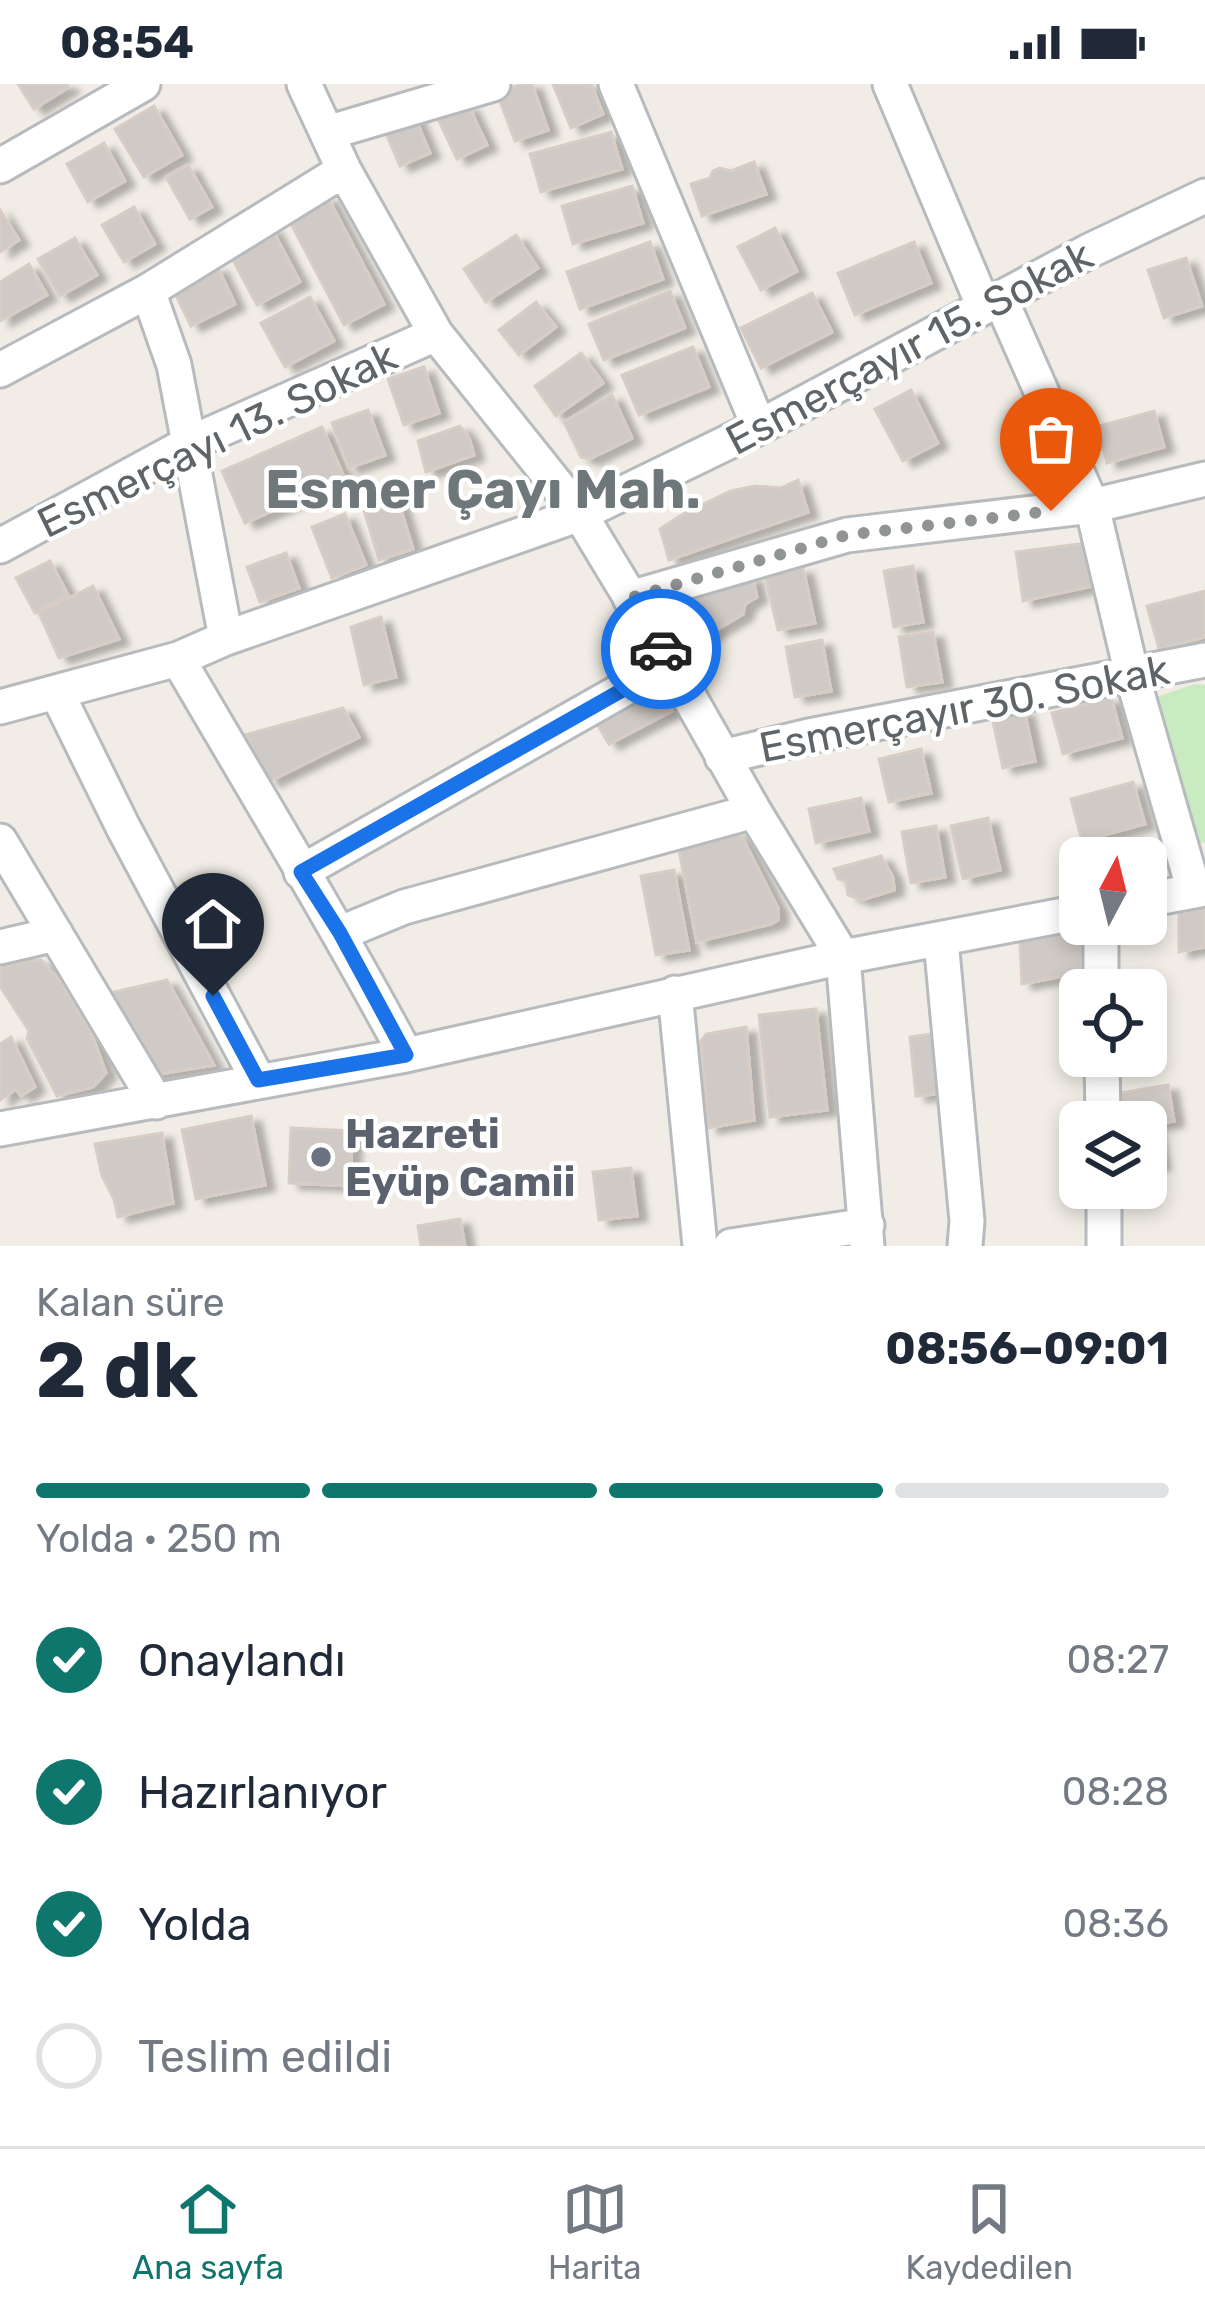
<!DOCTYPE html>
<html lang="tr">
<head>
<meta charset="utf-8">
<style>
	:root { --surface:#fff; --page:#f2f2f3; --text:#1f2937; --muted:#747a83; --line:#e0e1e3; --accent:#0f766e }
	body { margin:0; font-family:Rubik,sans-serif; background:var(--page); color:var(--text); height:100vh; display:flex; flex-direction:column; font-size:45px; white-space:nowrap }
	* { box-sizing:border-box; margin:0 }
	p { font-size:39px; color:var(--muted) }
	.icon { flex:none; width:66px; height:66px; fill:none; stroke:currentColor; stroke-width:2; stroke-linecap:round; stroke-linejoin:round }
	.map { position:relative; height:1162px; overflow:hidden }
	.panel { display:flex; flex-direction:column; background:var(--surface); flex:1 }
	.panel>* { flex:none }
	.needle { width:78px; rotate:7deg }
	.controls { position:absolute; left:1059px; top:753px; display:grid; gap:24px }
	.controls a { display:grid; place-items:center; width:108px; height:108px; border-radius:18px; background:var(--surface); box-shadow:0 6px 18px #0003; font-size:60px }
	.pin { position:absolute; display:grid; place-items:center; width:102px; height:102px; color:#fff; margin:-123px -51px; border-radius:50% 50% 50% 0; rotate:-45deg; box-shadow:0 0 12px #0007 }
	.pin .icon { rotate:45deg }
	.courier { position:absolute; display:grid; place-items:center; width:120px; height:120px; margin:-60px; border:9px solid #1a73e8; border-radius:50%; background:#fff; color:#222; box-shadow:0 3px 15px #0007 }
	.overview em { font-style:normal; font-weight:700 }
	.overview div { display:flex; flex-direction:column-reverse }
	.overview { display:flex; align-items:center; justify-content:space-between; height:204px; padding:0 36px }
	h1 { font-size:78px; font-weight:700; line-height:90px }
	.bar { display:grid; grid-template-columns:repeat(4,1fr); gap:18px 12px; align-content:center; height:144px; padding:0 36px }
	.bar i { height:15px; border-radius:9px; background:var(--line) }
	.bar .current { background:var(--accent) }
	.bar p { grid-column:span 4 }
	ol { padding:0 36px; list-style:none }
	li { display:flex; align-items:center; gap:36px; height:132px }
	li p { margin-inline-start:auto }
	li .icon { padding:12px; border-radius:50%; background:var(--accent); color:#fff; stroke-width:4 }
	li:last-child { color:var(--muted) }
	li i { width:66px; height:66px; border:6px solid var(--line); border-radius:50% }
	.status { display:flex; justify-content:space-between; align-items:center; height:84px; padding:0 60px; background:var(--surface); direction:ltr }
	.status svg { height:33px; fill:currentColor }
	.tabs { display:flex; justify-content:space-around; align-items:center; height:168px; border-top:3px solid var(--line); background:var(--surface); font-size:33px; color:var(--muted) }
	.tabs a { display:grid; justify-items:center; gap:6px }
	.tabs .current { color:var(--accent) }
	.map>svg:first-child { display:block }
	.green { fill:#c9ebc1 }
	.building { fill:#cfcac5; stroke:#d7cdc4; stroke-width:3; filter:url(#shadow) }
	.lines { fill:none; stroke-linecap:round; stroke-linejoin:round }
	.minor-casing { stroke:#b7bbbe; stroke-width:39 }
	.minor { stroke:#fff; stroke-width:33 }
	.done { stroke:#919494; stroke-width:12; stroke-dasharray:0 21.6 }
	.route { stroke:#1a73e8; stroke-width:15 }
	.worship-dot { fill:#6b7280; stroke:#fff; stroke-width:4.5 }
	.labels { text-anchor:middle; stroke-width:9; stroke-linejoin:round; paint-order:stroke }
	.street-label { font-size:42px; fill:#5e6468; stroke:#fff }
	.worship-label { font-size:42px; font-weight:bold; fill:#5b616d; stroke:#fff; text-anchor:start }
	.district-label { font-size:54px; font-weight:bold; fill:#6e777a; stroke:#fff }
</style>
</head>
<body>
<div class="status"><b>08:54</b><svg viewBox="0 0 49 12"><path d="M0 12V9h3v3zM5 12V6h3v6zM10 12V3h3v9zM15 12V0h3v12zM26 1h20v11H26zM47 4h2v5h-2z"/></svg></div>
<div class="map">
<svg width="1205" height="1162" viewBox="0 0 1205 1162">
	<defs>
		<filter id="shadow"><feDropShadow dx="10" dy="5.5" stdDeviation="3" flood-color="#0004"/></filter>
	</defs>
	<rect width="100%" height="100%" fill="#f1ede6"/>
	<path class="green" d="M1195 600 1205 601V758L1194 761 1156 613Z"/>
	<path class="building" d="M18 0H66L69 3 34 25Z
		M522 0H532L548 46 515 57 497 9Z
		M553 0H591L603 30 571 44Z
		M468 21 487 61 457 75 438 35Z
		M154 22 182 71 144 93 115 45Z
		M413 29 430 69 400 82 383 42Z
		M611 48 622 85 541 108 530 70Z
		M104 59 125 97 88 118 67 80Z
		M754 78 766 110 702 132 691 100 710 94 713 87 720 84 731 87Z
		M188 81 212 123 190 135 166 93Z
		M632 102 643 139 573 160 562 122Z
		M327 112 384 220 344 241 287 132Z
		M134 123 155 160 124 178 102 141Z
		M0 126 19 156 0 168Z
		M271 143 300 198 257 221 227 165Z
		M775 144 797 187 761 206 738 163Z
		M516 151 538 184 486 218 464 185Z
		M75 154 97 191 60 212 38 175Z
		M650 158 663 195 580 225 567 188Z
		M914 158 931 199 855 231 838 189Z
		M1186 174 1202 222 1164 234 1148 186Z
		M29 180 47 211 0 237V198Z
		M217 182 235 220 191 242 172 203Z
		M670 207 685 244 604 276 589 240Z
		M812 209 832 248 761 284 741 244Z
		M310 213 334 257 285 283 261 239Z
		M536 218 556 243 519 271 499 246Z
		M693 263 709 303 639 331 622 291Z
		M581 269 603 299 556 332 535 302Z
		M424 283 439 329 404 341 388 295Z
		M911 306 938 359 903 377 875 325Z
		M612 311 632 354 590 375 581 373 564 338Z
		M368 326 385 371 349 384 332 339Z
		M1154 327 1164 363 1107 379 1104 365 1098 366 1092 344Z
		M460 342 469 354 474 371 426 388 418 357Z
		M322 343 345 395 245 439 222 387Z
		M798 396 808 428 669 476 660 445 686 428 731 407 755 402 781 404Z
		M394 403 413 465 379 476 360 413Z
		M345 430 366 481 332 494 312 443Z
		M1088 459 1097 501 1023 517 1016 468Z
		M286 469 299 504 260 518 247 483Z
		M50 477 68 511 35 529 16 494Z
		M913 482 923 538 894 543 884 487Z
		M803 484 815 539 778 546 765 492Z
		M752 492 757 513 745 520 743 530 693 560 672 522Z
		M93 502 119 555 59 574 39 529Z
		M1205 507V553L1159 565 1147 522Z
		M381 533 396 593 364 601 351 543Z
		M933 548 942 598 907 603 899 553Z
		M822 556 831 607 795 613 786 563Z
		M660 601 672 627 609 660 591 630Z
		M1111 613 1122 654 1063 670 1052 629Z
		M343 624 359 653 270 697 245 651Z
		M1024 626 1035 677 1003 684 992 633Z
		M921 665 931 709 889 718 879 675Z
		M1133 698 1145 740 1082 757 1071 715Z
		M861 714 869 747 816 759 809 725Z
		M988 734 1000 786 963 795 951 742Z
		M936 742 945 793 911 799 902 748Z
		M734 747 743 755 778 824V836L771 840 697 858 678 761Z
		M881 772 893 793 894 806 862 816 848 811 846 797 838 795 834 785Z
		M674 786 689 866 656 871 641 792Z
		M1205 821V863L1179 868V828Z
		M1090 844 1095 886 1022 900 1020 858Z
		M41 876 61 898 91 948 106 989 93 1003 57 1012 27 954 29 947 0 902V885L3 883 25 877Z
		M167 896 214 981 153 991 110 909Z
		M816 925 827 1026 770 1033 759 931Z
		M746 943 754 1036 708 1044 701 957 706 950Z
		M939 949 945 1009 916 1012 910 953Z
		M11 953 35 1003 21 1012 16 1005 0 1016V960Z
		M1168 1001 1174 1037 1146 1042V1038H1125L1120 1009Z
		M251 1032 265 1101 196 1115 182 1046Z
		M291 1044 352 1047 350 1102 289 1099Z
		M1154 1045 1160 1080 1146 1082V1047Z
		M162 1049 173 1119 118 1133 114 1115 102 1092 95 1060Z
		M631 1084 637 1132 599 1136 593 1088Z
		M460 1135 465 1162H421L418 1142Z"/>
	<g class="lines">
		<defs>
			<path id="minor" d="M304 0 344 86 436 250 580 430 670 579 754 727 843 873 867 1162
				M616 0 759 343
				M890 0 984 223
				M327 49 493 0
				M0 82 143 0
				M148 207 174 281 226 554
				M1000 214 1092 422 1132 591 1194 807
				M0 286 148 207 344 86
				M0 462 188 360 436 250
				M630 514 847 451 1092 422 1205 395
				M178 575C255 707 334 837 406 971
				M57 609 123 743 258 996
				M0 623 178 575 226 554 580 430 759 343 1089 167 1205 112
				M722 673 809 652 1205 576
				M0 757 156 1018
				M301 788 670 579
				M1146 816 1205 805
				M1101 840V906
				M341 849 404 823 754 727
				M941 856 967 1137 965 1162
				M0 863 56 850
				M675 909 700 1162
				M1102 972 1103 1038
				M0 1045 406 971 843 873 1080 828
				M1104 1104V1162
				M731 1162 867 1141"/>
		</defs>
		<use href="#minor" class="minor-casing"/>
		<use href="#minor" class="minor"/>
	</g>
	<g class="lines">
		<path class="done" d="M661 565 630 514 847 451 1051 427"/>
		<path class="route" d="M213 912 258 996 406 971 340 849 301 788 670 579 661 565"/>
	</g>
	<circle class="worship-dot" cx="321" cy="1073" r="12"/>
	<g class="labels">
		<g class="street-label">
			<text transform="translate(909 263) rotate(-28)" y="15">Esmerçayır 15. Sokak</text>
			<text transform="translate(217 355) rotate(-26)" y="15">Esmerçayı 13. Sokak</text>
			<text transform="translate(964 624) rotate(-11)" y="15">Esmerçayır 30. Sokak</text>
		</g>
		<g class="worship-label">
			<text x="345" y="1064">Hazreti<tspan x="345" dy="48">Eyüp Camii</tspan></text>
		</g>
		<g class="district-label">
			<text x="483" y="424">Esmer Çayı Mah.</text>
		</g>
	</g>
</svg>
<div class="controls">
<a><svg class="needle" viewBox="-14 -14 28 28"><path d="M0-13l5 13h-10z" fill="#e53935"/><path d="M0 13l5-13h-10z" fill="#747a83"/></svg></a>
<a><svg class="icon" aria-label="locate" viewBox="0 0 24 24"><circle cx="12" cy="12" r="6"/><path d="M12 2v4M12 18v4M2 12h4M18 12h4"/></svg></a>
<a><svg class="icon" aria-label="layers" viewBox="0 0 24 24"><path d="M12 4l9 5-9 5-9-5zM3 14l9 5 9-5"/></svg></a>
</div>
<div class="pin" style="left:1051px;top:427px;background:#ea580c"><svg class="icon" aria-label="bag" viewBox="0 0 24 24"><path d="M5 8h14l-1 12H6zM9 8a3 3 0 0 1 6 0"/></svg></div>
<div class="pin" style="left:213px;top:912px;background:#1f2937"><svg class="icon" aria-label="home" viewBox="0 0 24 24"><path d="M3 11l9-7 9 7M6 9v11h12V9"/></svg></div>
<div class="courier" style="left:661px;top:565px"><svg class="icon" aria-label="car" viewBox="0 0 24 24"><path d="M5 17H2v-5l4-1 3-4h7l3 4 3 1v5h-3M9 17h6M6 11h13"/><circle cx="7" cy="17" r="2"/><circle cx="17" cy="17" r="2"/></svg></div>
</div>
<section class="panel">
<div class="overview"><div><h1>2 dk</h1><p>Kalan süre</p></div><em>08:56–09:01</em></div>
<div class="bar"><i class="current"></i><i class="current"></i><i class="current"></i><i></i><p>Yolda · 250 m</p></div>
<ol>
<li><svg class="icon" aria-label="check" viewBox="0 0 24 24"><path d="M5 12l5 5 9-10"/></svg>Onaylandı<p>08:27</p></li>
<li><svg class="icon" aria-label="check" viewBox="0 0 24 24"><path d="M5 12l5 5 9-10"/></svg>Hazırlanıyor<p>08:28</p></li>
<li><svg class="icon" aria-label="check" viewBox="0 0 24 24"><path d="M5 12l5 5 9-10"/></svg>Yolda<p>08:36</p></li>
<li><i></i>Teslim edildi</li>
</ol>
</section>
<nav class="tabs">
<a class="current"><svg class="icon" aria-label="home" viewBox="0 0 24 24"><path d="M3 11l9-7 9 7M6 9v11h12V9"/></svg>Ana sayfa</a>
<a><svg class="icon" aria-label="map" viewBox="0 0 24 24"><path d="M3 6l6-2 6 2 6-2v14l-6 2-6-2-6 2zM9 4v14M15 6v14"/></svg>Harita</a>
<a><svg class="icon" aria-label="saved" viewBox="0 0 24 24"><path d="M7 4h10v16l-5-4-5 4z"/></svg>Kaydedilen</a>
</nav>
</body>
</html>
